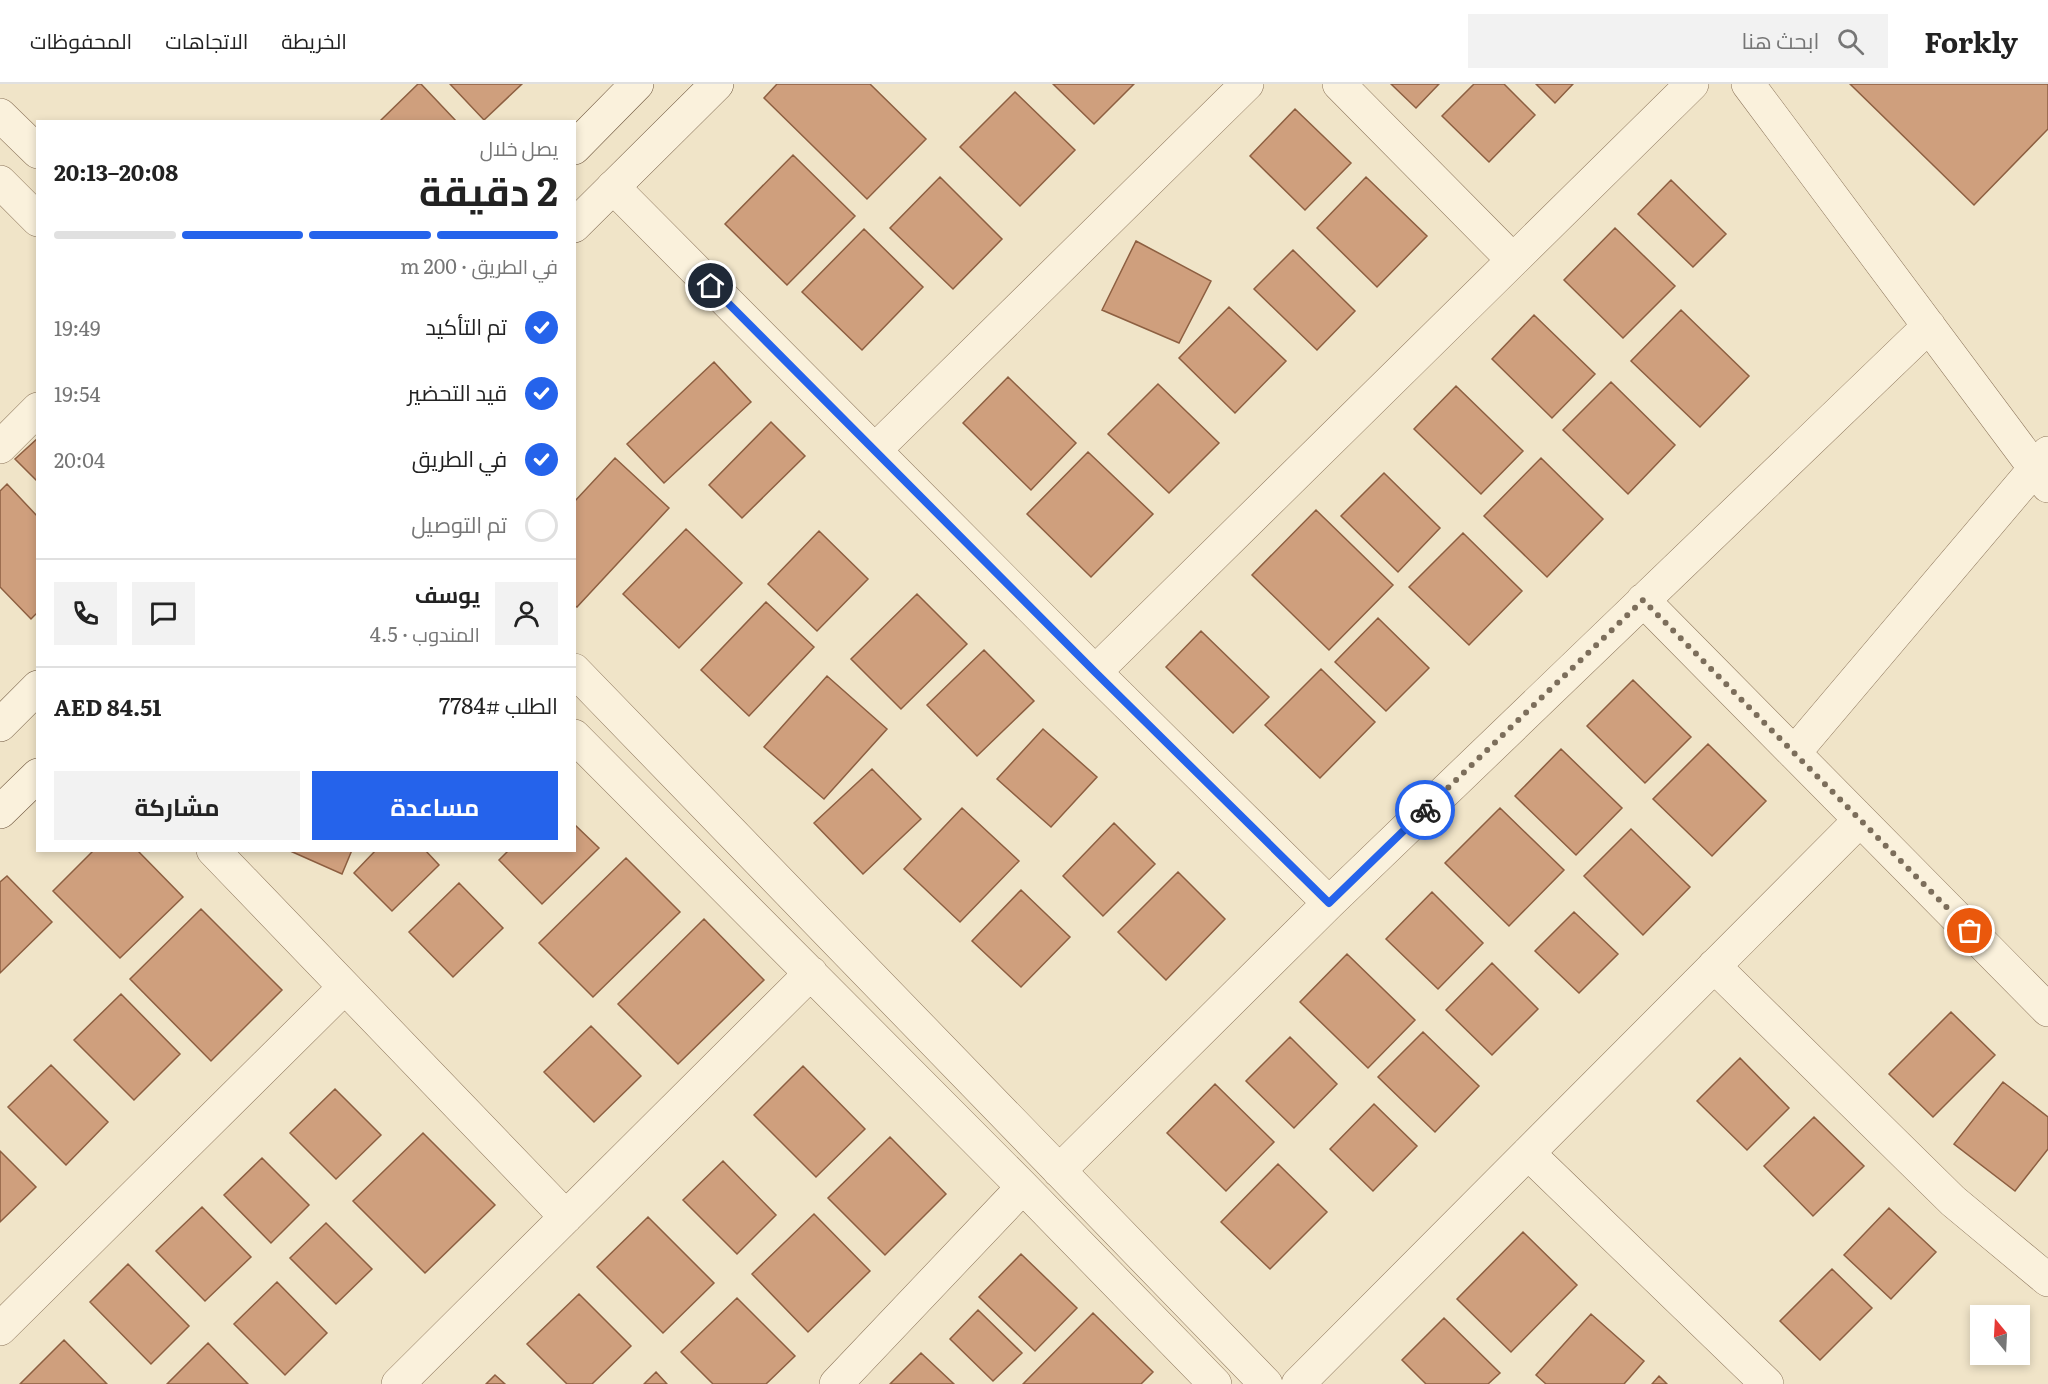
<!DOCTYPE html>
<html lang="ar">
<head>
<meta charset="utf-8">
<style>
	:root { --surface:#fff; --page:#f2f2f2; --text:#222; --muted:#767676; --line:#e0e0e0; --accent:#2563eb }
	body { margin:0; font-family:Literata,Cairo,serif; background:var(--page); color:var(--text); direction:rtl; height:100vh; display:flex; flex-direction:column; font-size:22px; white-space:nowrap }
	* { box-sizing:border-box; margin:0 }
	p { font-size:20px; color:var(--muted) }
	.icon { flex:none; width:33px; height:33px; fill:none; stroke:currentColor; stroke-width:2; stroke-linecap:round; stroke-linejoin:round }
	.map { position:relative; flex:1; overflow:hidden; direction:ltr }
	.sheet { position:absolute; left:36px; top:36px; width:540px; height:732px; display:flex; flex-direction:column; background:var(--surface); border-radius:0px; box-shadow:0 3px 9px #0003; direction:rtl }
	.sheet>* { flex:none }
	.needle { width:39px; rotate:342deg }
	.tools { position:absolute; left:1970px; top:1221px; display:grid; gap:12px }
	.tools a { display:grid; place-items:center; width:60px; height:60px; border-radius:0px; background:var(--surface); box-shadow:0 3px 9px #0003; font-size:30px }
	.pin { position:absolute; display:grid; place-items:center; width:51px; height:51px; color:#fff; margin:-26px; border:3px solid #fff; border-radius:50%; box-shadow:0 2px 6px #0007 }
	.courier { position:absolute; display:grid; place-items:center; width:60px; height:60px; margin:-30px; border:4px solid #2563eb; border-radius:50%; background:#fff; color:#222; box-shadow:0 2px 8px #0007 }
	.head em { font-style:normal; font-weight:700 }
	.head div { display:flex; flex-direction:column-reverse }
	.head { display:flex; align-items:center; justify-content:space-between; height:102px; padding:0 18px }
	h1 { font-size:39px; font-weight:700; line-height:45px }
	.bar { display:grid; grid-template-columns:repeat(4,1fr); gap:9px 6px; align-content:center; height:72px; padding:0 18px }
	.bar i { height:8px; border-radius:4px; background:var(--line) }
	.bar .active { background:var(--accent) }
	.bar p { grid-column:span 4 }
	.line { display:flex; align-items:center; gap:15px; padding:0 18px; border-top:2px solid var(--line) }
	.line div { flex:1 }
	.round { display:grid; place-items:center; flex:none; width:63px; height:63px; border-radius:0px; background:var(--page) }
	ol { padding:0 18px; list-style:none }
	li { display:flex; align-items:center; gap:18px; height:66px }
	li p { margin-inline-start:auto }
	li .icon { padding:6px; border-radius:50%; background:var(--accent); color:#fff; stroke-width:4 }
	li:last-child { color:var(--muted) }
	li i { width:33px; height:33px; border:3px solid var(--line); border-radius:50% }
	.action { display:flex; gap:12px; margin-top:auto; padding:12px 18px }
	.action a { flex:1; height:69px; border-radius:0px; background:var(--accent); color:#fff; font-size:24px; font-weight:700; line-height:69px; text-align:center }
	.action a+a { background:var(--page); color:var(--text) }
	header { display:flex; align-items:center; gap:36px; box-sizing:border-box; height:84px; padding:0 30px; background:var(--surface); border-bottom:2px solid var(--line) }
	header strong { font-size:28px }
	nav { display:flex; gap:33px; margin-inline-start:auto; font-size:21px }
	.search { width:420px; height:54px; background:var(--page); display:flex; align-items:center; gap:15px; box-sizing:border-box; padding:0 21px; border-radius:0px; color:var(--muted); font-size:22px }
	.map>svg:first-child { display:block }
	.building { fill:#cf9f7d; stroke:#8d5f41; stroke-width:1.5 }
	.lines { fill:none; stroke-linecap:round; stroke-linejoin:round }
	.minor-casing { stroke:#8d765c; stroke-width:34 }
	.secondary-casing { stroke:#6f573f; stroke-width:34 }
	.minor { stroke:#faf1dc; stroke-width:33 }
	.secondary { stroke:#faf1dc; stroke-width:33 }
	.done { stroke:#7c6e5b; stroke-width:6; stroke-dasharray:0 10.8 }
	.route { stroke:#2563eb; stroke-width:8 }
</style>
</head>
<body>
<header>
<strong>Forkly</strong>
<div class="search"><svg class="icon" aria-label="search" viewBox="0 0 24 24"><circle cx="10" cy="10" r="6"/><path d="M15 15l6 6"/></svg>ابحث هنا</div>
<nav><a>الخريطة</a><a>الاتجاهات</a><a>المحفوظات</a></nav>
</header>
<div class="map">
<svg width="2048" height="1300" viewBox="0 0 2048 1300">
	<rect width="100%" height="100%" fill="#f0e4c8"/>
	<path class="building" d="M418 0H421L457 38H379Z
		M450 0H522L484 36Z
		M777 0H870L926 55 867 115 764 14Z
		M1053 0H1134L1094 40Z
		M1391 0H1439L1416 24Z
		M1474 0H1504L1535 31 1489 78 1442 32Z
		M1536 0H1573L1555 19Z
		M1850 0H2048V45L1974 121Z
		M1015 8 1075 66 1020 122 960 63Z
		M1295 25 1351 79 1305 126 1250 72Z
		M793 71 855 132 787 201 725 140Z
		M940 93 1002 155 953 205 890 144Z
		M1366 93 1427 152 1377 203 1317 144Z
		M1671 96 1726 150 1693 183 1638 130Z
		M1615 144 1675 202 1623 254 1564 196Z
		M864 145 923 203 862 266 802 208Z
		M1136 157 1211 197 1179 259 1102 226Z
		M1293 166 1355 227 1317 266 1254 205Z
		M1229 223 1286 277 1235 329 1179 274Z
		M1681 226 1749 292 1700 343 1631 277Z
		M1534 231 1595 290 1552 334 1492 275Z
		M714 278 751 318 664 399 627 360Z
		M1008 293 1076 359 1031 406 963 339Z
		M1611 298 1675 361 1628 410 1563 346Z
		M1158 300 1219 359 1169 409 1108 350Z
		M1456 302 1523 367 1481 410 1414 345Z
		M771 338 805 372 742 434 709 401Z
		M38 354V398L15 375Z
		M1088 368 1153 430 1091 493 1027 430Z
		M615 374 669 424 577 523 574 521V418Z
		M1541 374 1603 435 1547 493 1484 432Z
		M1384 389 1440 444 1398 488 1341 432Z
		M7 400 38 433V528L31 535 0 503V407Z
		M1316 426 1393 501 1329 566 1252 491Z
		M686 445 742 499 679 564 623 510Z
		M819 447 868 495 817 547 768 500Z
		M1463 449 1522 507 1469 561 1409 503Z
		M917 510 967 560 901 625 851 575Z
		M766 518 814 563 749 632 701 586Z
		M1378 534 1429 584 1386 627 1335 578Z
		M1201 547 1269 613 1233 649 1166 583Z
		M984 566 1034 617 977 672 927 621Z
		M1321 585 1375 638 1320 694 1265 641Z
		M827 592 887 645 824 715 764 663Z
		M1633 596 1691 653 1645 699 1587 642Z
		M1043 645 1097 693 1051 743 997 695Z
		M1708 660 1766 717 1712 772 1653 715Z
		M1561 665 1622 724 1576 771 1515 712Z
		M872 685 921 735 863 790 814 739Z
		M962 724 1019 777 960 838 904 785Z
		M1500 724 1564 786 1509 842 1445 779Z
		M1114 739 1155 780 1103 832 1063 792Z
		M574 740 599 764 542 820 499 776 509 766H574Z
		M1631 745 1690 803 1643 851 1584 792Z
		M94 766H137L183 813 120 874 53 807Z
		M288 766H352L342 790Z
		M376 766H425L439 781 392 827 354 789Z
		M626 774 680 828 593 913 539 859Z
		M1178 788 1225 835 1166 896 1118 848Z
		M7 792 52 838 0 889V798Z
		M459 799 503 844 453 893 409 848Z
		M1021 806 1070 853 1021 903 972 857Z
		M1432 808 1483 859 1438 905 1386 855Z
		M201 825 282 906 211 977 130 895Z
		M1574 828 1618 870 1579 909 1535 867Z
		M704 835 764 896 678 980 618 920Z
		M1347 870 1415 936 1368 984 1300 918Z
		M1492 879 1538 925 1492 971 1446 926Z
		M121 910 180 970 134 1016 74 956Z
		M1951 928 1995 971 1933 1033 1889 990Z
		M591 942 641 992 594 1038 544 988Z
		M1423 948 1479 1002 1435 1048 1378 993Z
		M1290 953 1337 1000 1294 1044 1246 997Z
		M1740 974 1789 1024 1747 1066 1697 1017Z
		M51 981 108 1038 66 1081 8 1023Z
		M803 982 865 1045 816 1093 754 1031Z
		M2003 998 2048 1033V1065L2015 1107 1954 1060Z
		M1215 1000 1274 1058 1226 1107 1167 1049Z
		M335 1005 381 1051 336 1095 290 1049Z
		M1374 1020 1417 1062 1373 1107 1330 1065Z
		M1814 1033 1864 1082 1813 1132 1764 1082Z
		M423 1049 495 1121 425 1189 353 1117Z
		M890 1053 946 1110 885 1171 828 1114Z
		M0 1067 36 1103 0 1138Z
		M262 1074 309 1121 271 1159 224 1111Z
		M723 1077 776 1131 737 1170 683 1116Z
		M1278 1080 1327 1128 1270 1185 1221 1138Z
		M202 1123 251 1173 205 1217 156 1167Z
		M1889 1124 1936 1168 1891 1215 1844 1171Z
		M814 1130 870 1187 808 1248 752 1190Z
		M648 1133 714 1199 663 1249 597 1183Z
		M326 1139 372 1185 336 1220 290 1174Z
		M1523 1148 1577 1201 1511 1268 1457 1215Z
		M1021 1170 1077 1224 1035 1267 979 1213Z
		M128 1180 189 1242 151 1280 90 1218Z
		M1832 1185 1872 1224 1820 1276 1780 1237Z
		M277 1198 327 1249 285 1291 234 1240Z
		M579 1210 631 1262 592 1300H567L527 1260Z
		M737 1214 795 1272 766 1300H713L681 1268Z
		M978 1226 1022 1269 993 1297 950 1255Z
		M1093 1229 1153 1288 1141 1300H1023Z
		M1591 1230 1644 1277 1624 1300H1546L1536 1291Z
		M1444 1234 1500 1289 1488 1300H1426L1402 1276Z
		M64 1256 107 1300H20Z
		M208 1259 248 1300H167Z
		M921 1269 954 1300H890Z
		M656 1288 667 1300H644Z
		M495 1291 505 1300H486Z
		M1659 1292 1667 1300H1652Z"/>
	<g class="lines">
		<defs>
			<path id="minor" d="M1339 0 1513 176
				M1748 0 2048 402
				M0 31 38 68
				M0 98 38 136
				M613 103 1095 588 1329 819
				M0 363 38 325
				M875 366 1247 0
				M1643 516 2048 926
				M574 586 1266 1300
				M1095 588 1692 0
				M574 652 1023 1103 1215 1300
				M1794 669 2048 369
				M213 766 566 1133
				M1714 882 1953 1117 2048 1196
				M1528 1069 1767 1300
				M1059 1087 1329 819 1929 242
				M0 1245 344 904
				M398 1300 811 889
				M836 1300 1023 1103
				M1298 1300 1860 736"/>
			<path id="secondary" d="M574 64 637 0
				M574 142 717 0
				M0 641 38 603
				M0 728 38 691"/>
		</defs>
		<use href="#minor" class="minor-casing"/>
		<use href="#secondary" class="secondary-casing"/>
		<use href="#minor" class="minor"/>
		<use href="#secondary" class="secondary"/>
	</g>
	<g class="lines">
		<path class="done" d="M1425 726 1643 516 1970 847"/>
		<path class="route" d="M711 202 1095 588 1329 819 1425 726"/>
	</g>
</svg>
<div class="tools">
<a><svg class="needle" viewBox="-14 -14 28 28"><path d="M0-13l5 13h-10z" fill="#e53935"/><path d="M0 13l5-13h-10z" fill="#767676"/></svg></a>
</div>
<div class="pin" style="left:1970px;top:847px;background:#ea580c"><svg class="icon" aria-label="bag" viewBox="0 0 24 24"><path d="M5 8h14l-1 12H6zM9 8a3 3 0 0 1 6 0"/></svg></div>
<div class="pin" style="left:711px;top:202px;background:#1f2937"><svg class="icon" aria-label="home" viewBox="0 0 24 24"><path d="M3 11l9-7 9 7M6 9v11h12V9"/></svg></div>
<div class="courier" style="left:1425px;top:726px"><svg class="icon" aria-label="bike" viewBox="0 0 24 24"><circle cx="6" cy="16" r="4"/><circle cx="18" cy="16" r="4"/><path d="M6 16l4-8h5l3 8M10 8l3 8H6M13 5h3"/></svg></div>
<section class="sheet">
<div class="head"><div><h1>2 دقيقة</h1><p>يصل خلال</p></div><em>20:08–20:13</em></div>
<div class="bar"><i class="active"></i><i class="active"></i><i class="active"></i><i></i><p>في الطريق · 200 m</p></div>
<ol>
<li><svg class="icon" aria-label="check" viewBox="0 0 24 24"><path d="M5 12l5 5 9-10"/></svg>تم التأكيد<p>19:49</p></li>
<li><svg class="icon" aria-label="check" viewBox="0 0 24 24"><path d="M5 12l5 5 9-10"/></svg>قيد التحضير<p>19:54</p></li>
<li><svg class="icon" aria-label="check" viewBox="0 0 24 24"><path d="M5 12l5 5 9-10"/></svg>في الطريق<p>20:04</p></li>
<li><i></i>تم التوصيل</li>
</ol>
<div class="line" style="height:108px"><a class="round"><svg class="icon" aria-label="person" viewBox="0 0 24 24"><circle cx="12" cy="8" r="4"/><path d="M4 21q1-7 8-7t8 7"/></svg></a><div><b>يوسف</b><p>المندوب · 4.5</p></div><a class="round"><svg class="icon" aria-label="chat" viewBox="0 0 24 24"><path d="M4 5h16v11H9l-5 4z"/></svg></a><a class="round"><svg class="icon" aria-label="phone" viewBox="0 0 24 24"><path d="M5 4h4l2 5-3 2q2 4 5 5l2-3 5 2v4C11 20 4 13 5 4z"/></svg></a></div>
<div class="line" style="height:78px"><div>الطلب #7784</div><b>AED 84.51</b></div>
<div class="action"><a>مساعدة</a><a>مشاركة</a></div>
</section>
</div>
</body>
</html>
